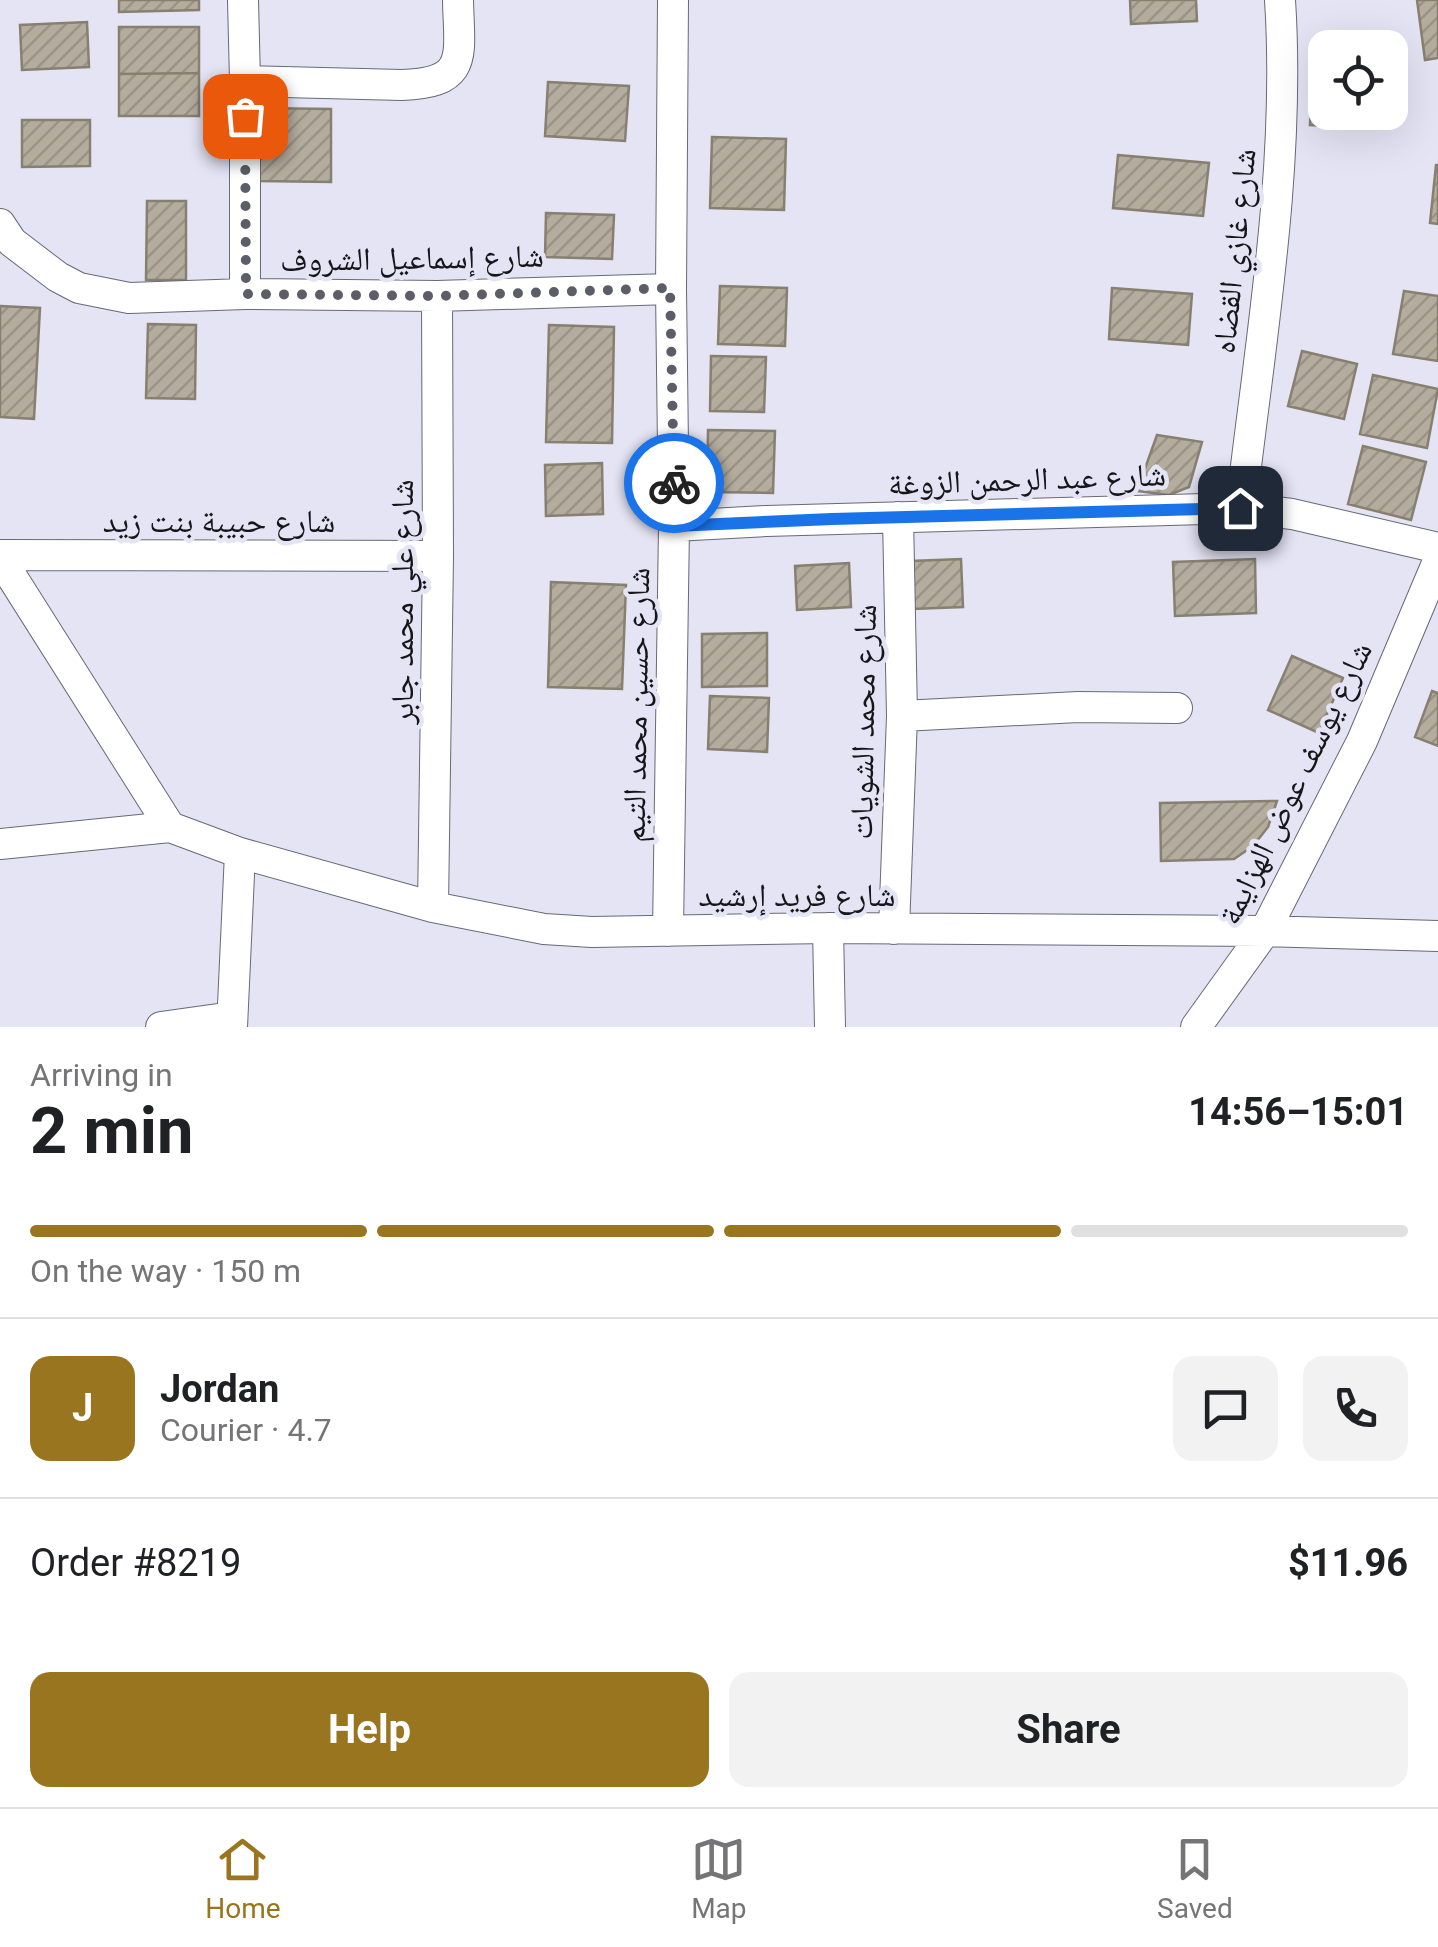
<!DOCTYPE html>
<html lang="en">
<head>
<meta charset="utf-8">
<style>
	:root { --surface:#fff; --page:#f2f2f2; --text:#202124; --muted:#757577; --line:#e0e0e0; --accent:#99751f }
	body { margin:0; font-family:Roboto,"Noto Naskh Arabic",sans-serif; background:var(--page); color:var(--text); height:100vh; display:flex; flex-direction:column; font-size:38px; white-space:nowrap }
	* { box-sizing:border-box; margin:0 }
	p { font-size:32px; color:var(--muted) }
	.icon { flex:none; width:55px; height:55px; fill:none; stroke:currentColor; stroke-width:2; stroke-linecap:round; stroke-linejoin:round }
	.map { position:relative; height:1027px; overflow:hidden }
	.details { display:flex; flex-direction:column; background:var(--surface); flex:1 }
	.details>* { flex:none }
	.controls { position:absolute; left:1308px; top:30px; display:grid; gap:20px }
	.controls a { display:grid; place-items:center; width:100px; height:100px; border-radius:20px; background:var(--surface); box-shadow:0 10px 40px #0002; font-size:50px }
	.pin { position:absolute; display:grid; place-items:center; width:85px; height:85px; color:#fff; margin:-42px; border-radius:20px; box-shadow:0 5px 15px #0006 }
	.courier { position:absolute; display:grid; place-items:center; width:100px; height:100px; margin:-50px; border:8px solid #1a73e8; border-radius:50%; background:#fff; color:#222; box-shadow:0 2px 12px #0007 }
	.head em { font-style:normal; font-weight:700 }
	.head div { display:flex; flex-direction:column-reverse }
	.head { display:flex; align-items:center; justify-content:space-between; height:170px; padding:0 30px }
	h1 { font-size:65px; font-weight:700; line-height:75px }
	.bar { display:grid; grid-template-columns:repeat(4,1fr); gap:15px 10px; align-content:center; height:120px; padding:0 30px }
	.bar i { height:12px; border-radius:8px; background:var(--line) }
	.bar .selected { background:var(--accent) }
	.bar p { grid-column:span 4 }
	.line { display:flex; align-items:center; gap:25px; padding:0 30px; border-top:2px solid var(--line) }
	.line div { flex:1 }
	.round { display:grid; place-items:center; flex:none; width:105px; height:105px; border-radius:20px; background:var(--page) }
	.cta { display:flex; gap:20px; margin-top:auto; padding:20px 30px }
	.cta a { flex:1; height:115px; border-radius:20px; background:var(--accent); color:#fff; font-size:40px; font-weight:700; line-height:115px; text-align:center }
	.cta a+a { background:var(--page); color:var(--text) }
	.tabs { display:flex; justify-content:space-around; align-items:center; height:140px; border-top:2px solid var(--line); background:var(--surface); font-size:28px; color:var(--muted) }
	.tabs a { display:grid; justify-items:center; gap:5px }
	.tabs .selected { color:var(--accent) }
	.map>svg:first-child { display:block }
	.building { fill:url(#building-hatch); stroke:#878071; stroke-width:2.5 }
	.lines { fill:none; stroke-linecap:round; stroke-linejoin:round }
	.street-casing { stroke:#686877; stroke-width:32 }
	.street { stroke:#fff; stroke-width:30 }
	.done { stroke:#5d5d67; stroke-width:10; stroke-dasharray:0 18 }
	.route { stroke:#1a73e8; stroke-width:12 }
	.labels { text-anchor:middle; stroke-width:9; stroke-linejoin:round; paint-order:stroke }
	.street-label { font-size:32px; fill:#15151a; stroke:#e4e4f5 }
</style>
</head>
<body>
<div class="map">
<svg width="1438" height="1027" viewBox="0 0 1438 1027">
	<defs>
		<pattern id="building-hatch" width="6" height="6" patternUnits="userSpaceOnUse" patternTransform="scale(2.5)"><rect width="6" height="6" fill="#b4ac9d"/><path d="M-1 1l2-2M0 6l6-6M5 7l2-2" fill="none" stroke="#9a9387"/></pattern>
	</defs>
	<rect width="100%" height="100%" fill="#e4e4f5"/>
	<path class="building" d="M119 0H199V10L119 12Z
		M1130 0H1196L1197 21 1131 24Z
		M1417 0H1438V58L1425 60Z
		M87 22 89 67 22 70 20 25Z
		M119 27H199V73L119 74Z
		M1312 72 1325 73V112H1378L1377 128 1310 125Z
		M199 73V116H119V74Z
		M548 82 629 86 625 141 545 136Z
		M257 108 331 109V182L257 181Z
		M22 120H90V166L22 167Z
		M712 137 786 139 784 210 710 208Z
		M1118 155 1209 163 1203 216 1113 208Z
		M1436 165H1438V224L1430 223Z
		M147 201H186V280H146Z
		M546 213 614 215 612 259 545 257Z
		M720 286 787 288 785 346 718 344Z
		M1112 288 1192 294 1188 345 1109 339Z
		M1404 291 1438 296V361L1393 354Z
		M0 306 40 308 34 419 0 417Z
		M148 324 196 325 195 399 146 398Z
		M549 325 614 327 612 443 546 442Z
		M1302 351 1357 364 1344 419 1288 406Z
		M711 356 766 357 764 412 710 411Z
		M1373 375 1438 389 1427 448 1360 434Z
		M708 430 775 431 773 493 707 492Z
		M1157 435 1202 442 1189 487 1169 495 1137 491Z
		M1363 446 1426 462 1411 520 1348 504Z
		M602 463 603 514 546 516 545 465Z
		M961 559 963 607 912 609 911 561Z
		M1255 559 1256 613 1175 616 1173 562Z
		M849 563 851 607 797 610 795 566Z
		M551 582 626 585 622 689 548 687Z
		M767 633V686L702 687V634Z
		M1292 656 1343 678 1319 733 1268 710Z
		M1432 691 1438 693V746L1415 737Z
		M710 696 769 698 767 752 708 749Z
		M1277 801 1268 827 1253 846 1234 859 1161 861 1160 803Z"/>
	<g class="lines">
		<defs>
			<path id="street" d="M243 0 245 81V294
				M245 81 402 85C470 83 459 55 458 0
				M0 224 12 242 58 277 79 288 129 298 245 294 437 296 671 289
				M1241 508C1260 342 1291 167 1280 0
				M674 526 766 521 1241 508 1292 514 1438 548
				M0 555 438 556
				M0 558 170 827
				M902 716 1078 707 1177 708
				M0 844 170 827 240 853 433 907 544 929 592 932 828 928 1265 931 1438 936
				M433 907 438 556 437 296
				M828 928 830 1027
				M894 929 902 716 898 517
				M668 931 674 526 671 289 673 0
				M161 1027 232 1017
				M232 1027 240 853
				M1196 1027 1265 931 1362 741 1438 561"/>
		</defs>
		<use href="#street" class="street-casing"/>
		<use href="#street" class="street"/>
	</g>
	<g class="lines">
		<path class="done" d="M245 116 246 294 437 296 670 288 674 483"/>
		<path class="route" d="M674 483V526L832 519 1240 508"/>
	</g>
	<g class="labels">
		<g class="street-label">
			<text transform="translate(1234 251) rotate(-84)" y="11">شارع غازي القضاه</text>
			<text transform="translate(412 258) rotate(-1)" y="11">شارع إسماعيل الشروف</text>
			<text transform="translate(1027 479) rotate(-2)" y="11">شارع عبد الرحمن الزوغة</text>
			<text x="219" y="532">شارع حبيبة بنت زيد</text>
			<text transform="translate(402 602) rotate(-90)" y="11">شارع علي محمد جابر</text>
			<text transform="translate(636 705) rotate(-89)" y="11">شارع حسين محمد التيم</text>
			<text transform="translate(863 722) rotate(-89)" y="11">شارع محمد الشويات</text>
			<text transform="translate(1295 783) rotate(-64)" y="11">شارع يوسف عوض الهزايمة</text>
			<text x="797" y="906">شارع فريد إرشيد</text>
		</g>
	</g>
</svg>
<div class="controls">
<a><svg class="icon" aria-label="locate" viewBox="0 0 24 24"><circle cx="12" cy="12" r="6"/><path d="M12 2v4M12 18v4M2 12h4M18 12h4"/></svg></a>
</div>
<div class="pin" style="left:245px;top:116px;background:#ea580c"><svg class="icon" aria-label="bag" viewBox="0 0 24 24"><path d="M5 8h14l-1 12H6zM9 8a3 3 0 0 1 6 0"/></svg></div>
<div class="pin" style="left:1240px;top:508px;background:#1f2937"><svg class="icon" aria-label="home" viewBox="0 0 24 24"><path d="M3 11l9-7 9 7M6 9v11h12V9"/></svg></div>
<div class="courier" style="left:674px;top:483px"><svg class="icon" aria-label="bike" viewBox="0 0 24 24"><circle cx="6" cy="16" r="4"/><circle cx="18" cy="16" r="4"/><path d="M6 16l4-8h5l3 8M10 8l3 8H6M13 5h3"/></svg></div>
</div>
<section class="details">
<div class="head"><div><h1>2 min</h1><p>Arriving in</p></div><em>14:56–15:01</em></div>
<div class="bar"><i class="selected"></i><i class="selected"></i><i class="selected"></i><i></i><p>On the way · 150 m</p></div>
<div class="line" style="height:180px"><b class="round" style="background:var(--accent);color:#fff">J</b><div><b>Jordan</b><p>Courier · 4.7</p></div><a class="round"><svg class="icon" aria-label="chat" viewBox="0 0 24 24"><path d="M4 5h16v11H9l-5 4z"/></svg></a><a class="round"><svg class="icon" aria-label="phone" viewBox="0 0 24 24"><path d="M5 4h4l2 5-3 2q2 4 5 5l2-3 5 2v4C11 20 4 13 5 4z"/></svg></a></div>
<div class="line" style="height:130px"><div>Order #8219</div><b>$11.96</b></div>
<div class="cta"><a>Help</a><a>Share</a></div>
</section>
<nav class="tabs">
<a class="selected"><svg class="icon" aria-label="home" viewBox="0 0 24 24"><path d="M3 11l9-7 9 7M6 9v11h12V9"/></svg>Home</a>
<a><svg class="icon" aria-label="map" viewBox="0 0 24 24"><path d="M3 6l6-2 6 2 6-2v14l-6 2-6-2-6 2zM9 4v14M15 6v14"/></svg>Map</a>
<a><svg class="icon" aria-label="saved" viewBox="0 0 24 24"><path d="M7 4h10v16l-5-4-5 4z"/></svg>Saved</a>
</nav>
</body>
</html>
